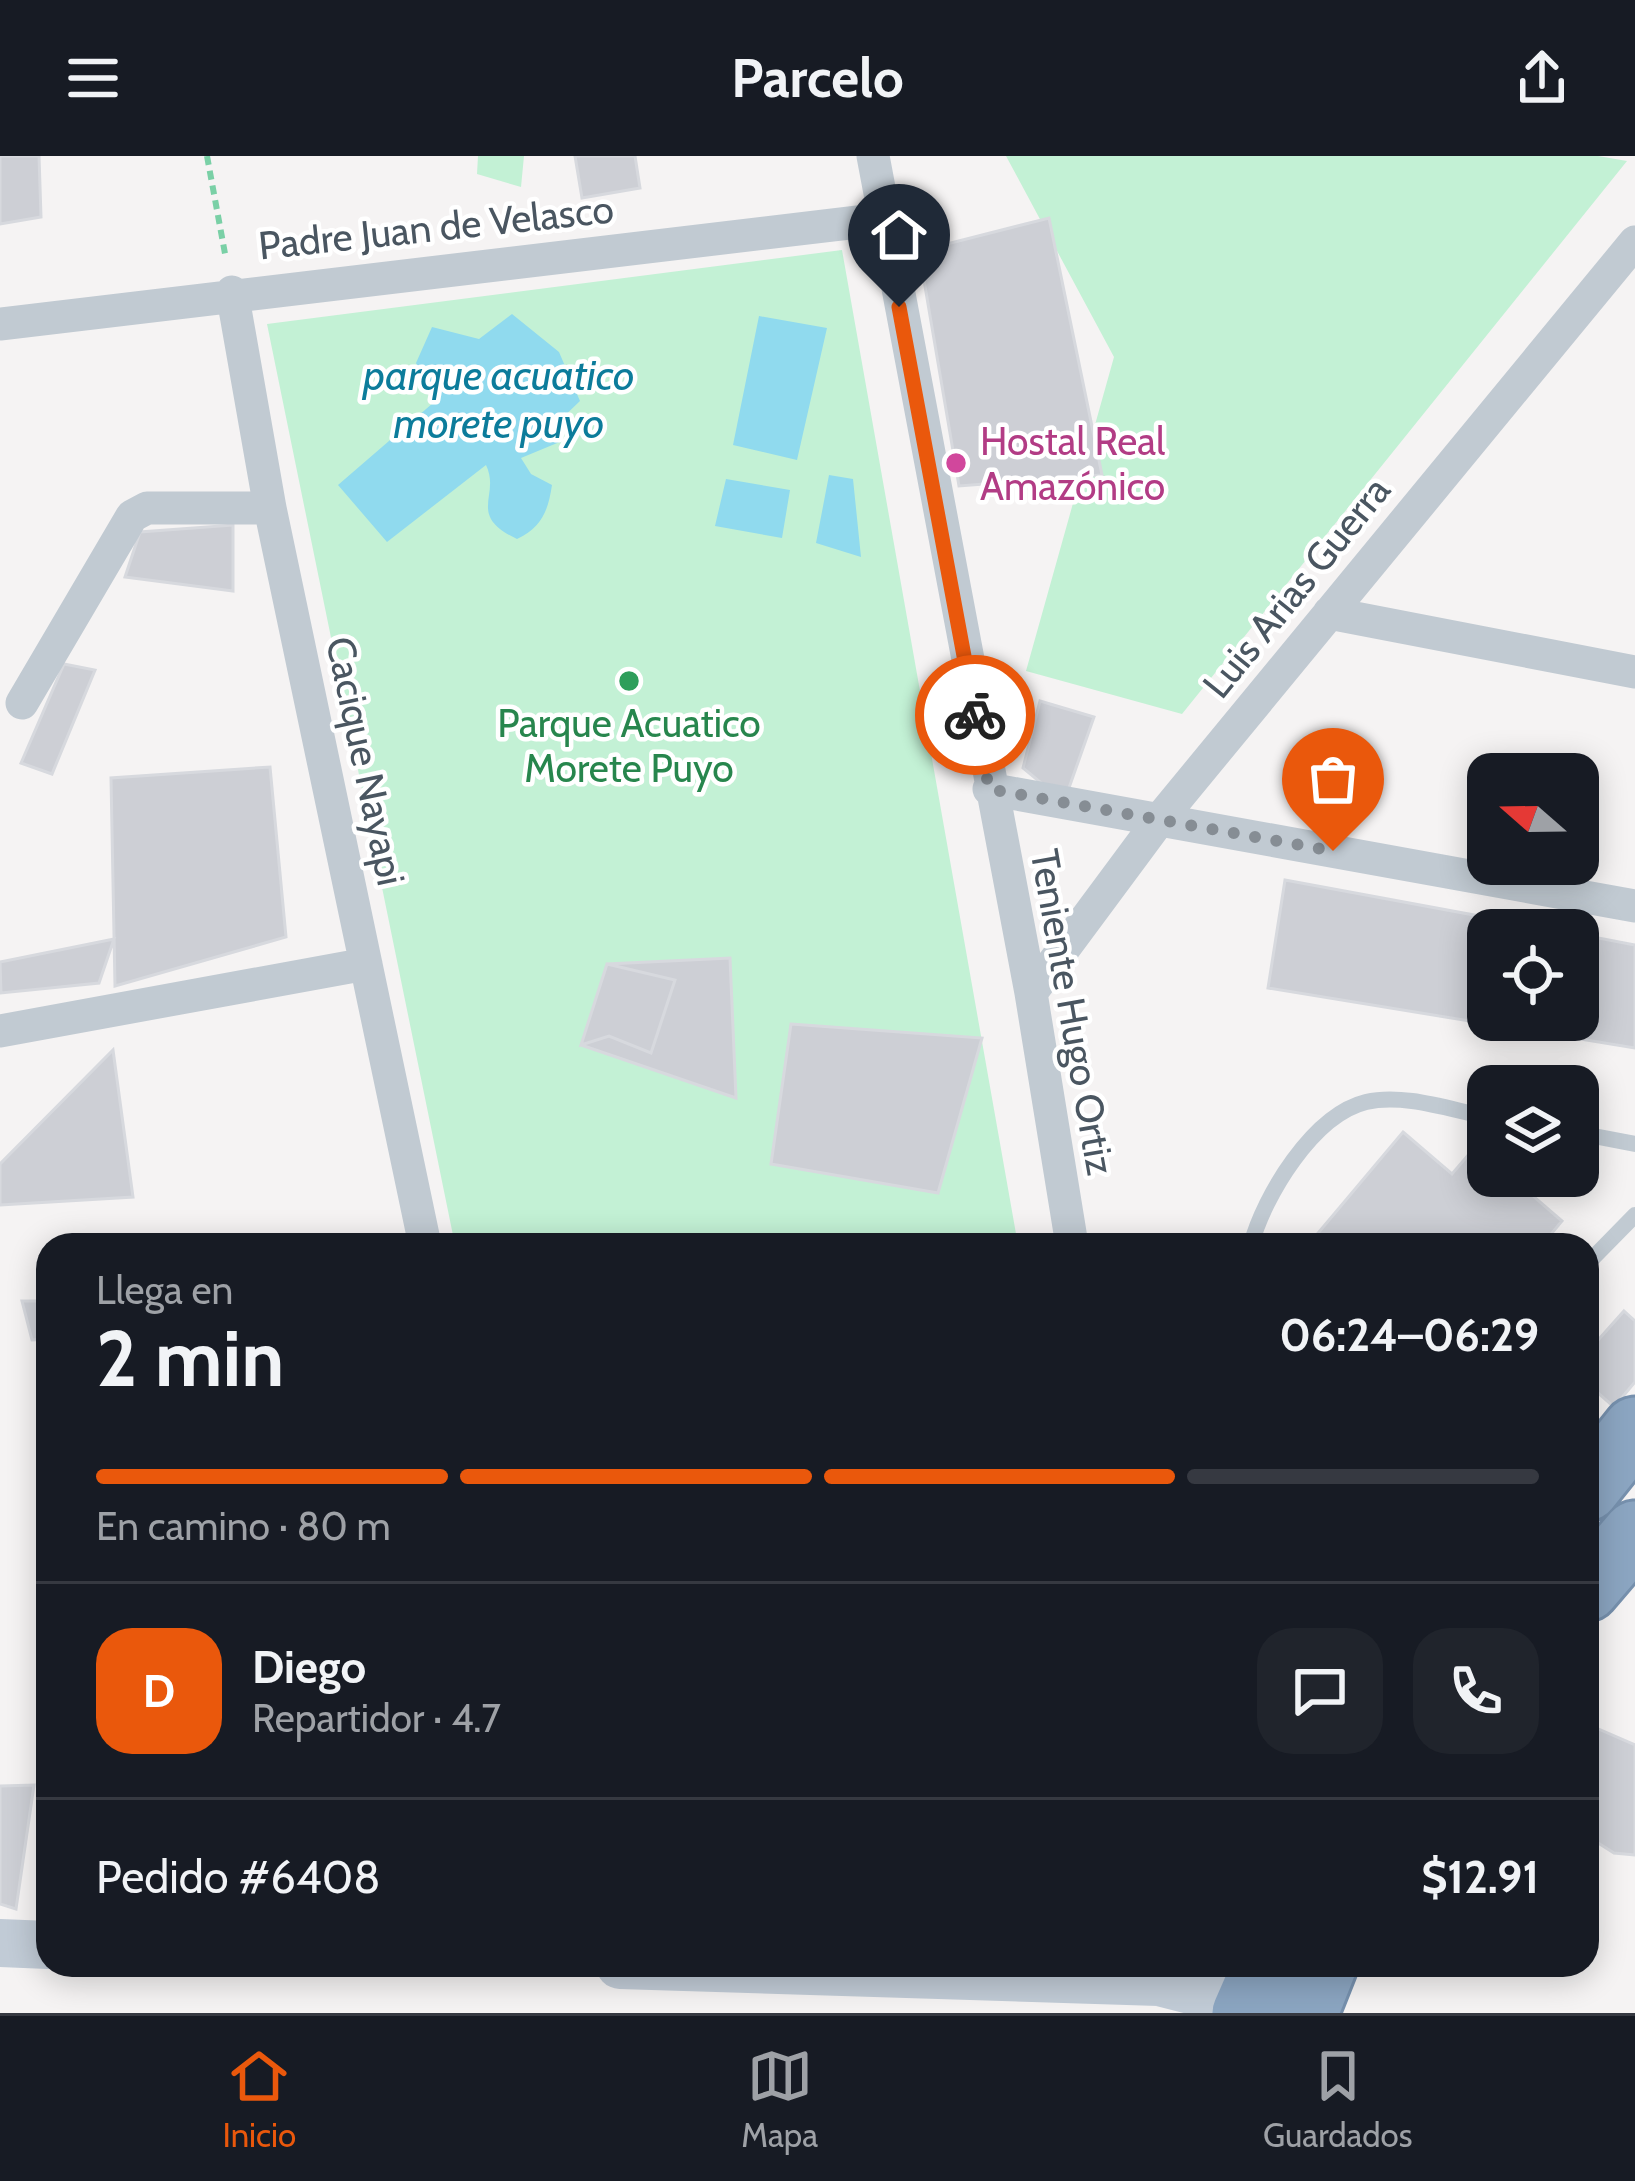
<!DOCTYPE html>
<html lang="es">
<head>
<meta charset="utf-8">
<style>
	:root { --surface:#171b24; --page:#20242c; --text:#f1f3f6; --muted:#9ea1a6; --line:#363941; --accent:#ea580c }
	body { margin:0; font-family:Cabin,sans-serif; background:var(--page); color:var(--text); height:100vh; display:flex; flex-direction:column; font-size:45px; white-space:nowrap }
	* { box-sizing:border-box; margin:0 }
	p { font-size:39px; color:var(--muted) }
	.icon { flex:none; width:66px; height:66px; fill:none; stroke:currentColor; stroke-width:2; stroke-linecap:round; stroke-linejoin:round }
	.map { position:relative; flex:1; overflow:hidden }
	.sheet { position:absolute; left:36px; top:1077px; width:1563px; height:744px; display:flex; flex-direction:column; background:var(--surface); border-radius:36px; box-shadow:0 6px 30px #0003 }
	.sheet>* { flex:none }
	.needle { width:78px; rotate:290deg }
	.buttons { position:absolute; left:1467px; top:597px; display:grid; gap:24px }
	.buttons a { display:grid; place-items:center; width:132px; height:132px; border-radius:24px; background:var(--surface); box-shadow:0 6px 30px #0003; font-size:60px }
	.pin { position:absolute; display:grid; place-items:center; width:102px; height:102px; color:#fff; margin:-123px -51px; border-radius:50% 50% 50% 0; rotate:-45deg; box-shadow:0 0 12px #0007 }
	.pin .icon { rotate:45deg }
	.courier { position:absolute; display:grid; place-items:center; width:120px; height:120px; margin:-60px; border:9px solid #ea580c; border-radius:50%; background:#fff; color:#222; box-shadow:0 3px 15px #0007 }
	.head em { font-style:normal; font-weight:800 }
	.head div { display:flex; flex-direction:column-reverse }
	.head { display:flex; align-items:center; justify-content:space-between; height:204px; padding:0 60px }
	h1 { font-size:78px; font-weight:800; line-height:90px }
	.bar { display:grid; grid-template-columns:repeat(4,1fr); gap:18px 12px; align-content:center; height:144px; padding:0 60px }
	.bar i { height:15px; border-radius:9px; background:var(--line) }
	.bar .current { background:var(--accent) }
	.bar p { grid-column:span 4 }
	.line { display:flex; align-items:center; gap:30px; padding:0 60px; border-top:3px solid var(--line) }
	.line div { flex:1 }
	.round { display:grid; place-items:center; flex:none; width:126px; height:126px; border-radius:36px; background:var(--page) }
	header { display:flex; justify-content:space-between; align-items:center; height:156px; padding:0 60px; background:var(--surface); font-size:54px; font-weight:800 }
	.menu { display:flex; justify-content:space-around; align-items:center; height:168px; border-top:3px solid var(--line); background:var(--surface); font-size:33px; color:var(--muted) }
	.menu a { display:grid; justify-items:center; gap:6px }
	.menu .current { color:var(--accent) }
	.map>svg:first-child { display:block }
	.green { fill:#c3f1d5 }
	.water { fill:#90daee }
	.building { fill:#cdcfd5; stroke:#d7d9de; stroke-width:3 }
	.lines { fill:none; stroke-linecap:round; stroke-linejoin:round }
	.highway-casing { stroke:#7690ad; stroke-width:69 }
	.path { stroke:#7ad0a6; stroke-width:6; stroke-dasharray:9 6; stroke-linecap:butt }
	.lane { stroke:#c1cad2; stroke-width:16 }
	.street { stroke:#c1cad2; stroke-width:33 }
	.secondary { stroke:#c1cbd6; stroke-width:48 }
	.highway { stroke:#8ba5c1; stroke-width:63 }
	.done { stroke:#868d94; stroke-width:12; stroke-dasharray:0 21.6 }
	.route { stroke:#ea580c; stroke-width:15 }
	.hotel-dot { fill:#d1479c; stroke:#fff; stroke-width:4.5 }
	.leisure-dot { fill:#2e9e5b; stroke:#fff; stroke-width:4.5 }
	.labels { text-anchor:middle; stroke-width:9; stroke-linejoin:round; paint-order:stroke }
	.street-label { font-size:39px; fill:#4a5661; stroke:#fff }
	.hotel-label { font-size:39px; fill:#b23c85; stroke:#fff; text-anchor:start }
	.leisure-label { font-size:39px; fill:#27864d; stroke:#fff }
	.water-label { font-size:42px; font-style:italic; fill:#0c7c9b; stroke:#fff }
</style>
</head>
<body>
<header><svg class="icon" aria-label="menu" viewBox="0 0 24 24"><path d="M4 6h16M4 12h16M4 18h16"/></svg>Parcelo<svg class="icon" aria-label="share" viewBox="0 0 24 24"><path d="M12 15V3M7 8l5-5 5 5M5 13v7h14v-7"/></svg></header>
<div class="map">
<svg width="1635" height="1857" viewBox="0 0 1635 1857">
	<rect width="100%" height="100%" fill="#f5f3f3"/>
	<path class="green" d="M478 0H524L521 31 477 18Z
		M1006 0H1598L1627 5 1182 558 1026 515 1114 201Z
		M842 94 1018 1089H455L267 168Z"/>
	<path class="water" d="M512 158 559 196 580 245 556 268 562 285 521 302 531 318 552 329C548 355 542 371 517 383 466 359 501 340 486 309L387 386 338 329 433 247 416 207 432 171 479 183Z
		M759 160 827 172 797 304 733 289Z
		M829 319 853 323 861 401 816 387Z
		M726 323 790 334 782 382 715 370Z"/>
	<path class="building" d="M0 0H39L41 61 0 68Z
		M575 0H635L640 32 582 42Z
		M1049 62 1102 319 959 330 919 95Z
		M233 369V435L125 421 140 376Z
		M64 508 95 514 52 618 21 607Z
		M1040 545 1094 561 1064 646 1023 612Z
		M270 611 286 781 115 830 111 622Z
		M1285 724 1555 774H1488V864H1578V778L1635 789V892L1268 832Z
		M114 783 99 827 1 837 0 806Z
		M730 802 736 942 581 889 607 808Z
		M607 808 675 824 651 897 609 880 581 889Z
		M791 868 982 882 938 1037 771 1008Z
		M113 894 133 1041 0 1049V1008Z
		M1403 976 1452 1018 1475 991 1488 1002V1020H1510L1562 1065 1542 1089H1308Z
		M22 1145H48V1183L32 1184Z
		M1624 1155 1635 1165V1226L1614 1251 1587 1227V1188L1591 1192Z
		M1587 1568 1635 1589V1699L1614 1697 1587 1680Z
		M34 1629 16 1753 0 1748V1630Z"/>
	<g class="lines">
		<defs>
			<path id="highway" d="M1587 1333 1635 1273
				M1587 1433 1635 1377
				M1244 1857 1265 1809
				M1306 1857 1325 1809"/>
		</defs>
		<use href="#highway" class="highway-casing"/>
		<path class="path" d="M207 0 226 103"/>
		<path class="lane" d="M1578 977 1635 988
			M1251 1089C1264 1040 1313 959 1366 946 1404 937 1451 954 1488 961
			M1587 1108 1635 1059"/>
		<path class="street" d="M873 0 1031 837 1072 1089
			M232 136 270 352 425 1089
			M0 168 883 63
			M1329 457 1635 516
			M22 547 132 360 147 352H270
			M989 633 1635 750
			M1031 837 1160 663 1635 86
			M0 875 366 808"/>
		<path class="secondary" d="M0 1787 48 1789
			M620 1809 1159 1826 1277 1856"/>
		<use href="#highway" class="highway"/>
	</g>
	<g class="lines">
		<path class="done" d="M975 559 989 633 1333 695"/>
		<path class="route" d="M899 151 975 559"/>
	</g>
	<circle class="hotel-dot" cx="956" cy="307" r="12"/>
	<circle class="leisure-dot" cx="629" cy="525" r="12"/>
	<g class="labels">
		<g class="street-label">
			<text transform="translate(436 71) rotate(-6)" y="14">Padre Juan de Velasco</text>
			<text transform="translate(1296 431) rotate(-51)" y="14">Luis Arias Guerra</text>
			<text transform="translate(366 605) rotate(78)" y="14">Cacique Nayapi</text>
			<text transform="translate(1073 856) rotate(80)" y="14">Teniente Hugo Ortiz</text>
		</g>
		<g class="hotel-label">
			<text x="980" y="299">Hostal Real<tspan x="980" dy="45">Amazónico</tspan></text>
		</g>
		<g class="leisure-label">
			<text x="629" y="581">Parque Acuatico<tspan x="629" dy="45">Morete Puyo</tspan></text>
		</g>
		<g class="water-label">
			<text x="499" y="234">parque acuatico<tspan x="499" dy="48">morete puyo</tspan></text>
		</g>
	</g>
</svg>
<div class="buttons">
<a><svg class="needle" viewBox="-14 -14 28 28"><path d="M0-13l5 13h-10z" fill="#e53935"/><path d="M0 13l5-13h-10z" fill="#9ea1a6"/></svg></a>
<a><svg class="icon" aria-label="locate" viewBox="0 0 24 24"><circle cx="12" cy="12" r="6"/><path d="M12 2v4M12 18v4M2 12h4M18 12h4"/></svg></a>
<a><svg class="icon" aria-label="layers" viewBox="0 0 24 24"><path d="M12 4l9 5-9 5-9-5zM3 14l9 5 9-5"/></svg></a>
</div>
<div class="pin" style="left:1333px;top:695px;background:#ea580c"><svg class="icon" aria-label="bag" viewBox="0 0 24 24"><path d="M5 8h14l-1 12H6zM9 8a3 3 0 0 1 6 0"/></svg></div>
<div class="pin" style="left:899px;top:151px;background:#1f2937"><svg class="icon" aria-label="home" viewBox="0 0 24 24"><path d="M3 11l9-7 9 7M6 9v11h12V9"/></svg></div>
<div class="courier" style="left:975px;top:559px"><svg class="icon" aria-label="bike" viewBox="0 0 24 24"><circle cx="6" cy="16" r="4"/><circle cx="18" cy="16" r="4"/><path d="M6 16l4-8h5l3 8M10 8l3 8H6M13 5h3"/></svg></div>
<section class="sheet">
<div class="head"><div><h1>2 min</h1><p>Llega en</p></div><em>06:24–06:29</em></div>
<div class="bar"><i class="current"></i><i class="current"></i><i class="current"></i><i></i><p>En camino · 80 m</p></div>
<div class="line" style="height:216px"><b class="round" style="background:var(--accent);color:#fff">D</b><div><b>Diego</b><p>Repartidor · 4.7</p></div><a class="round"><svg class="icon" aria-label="chat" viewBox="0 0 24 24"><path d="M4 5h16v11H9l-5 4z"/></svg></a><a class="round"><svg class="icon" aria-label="phone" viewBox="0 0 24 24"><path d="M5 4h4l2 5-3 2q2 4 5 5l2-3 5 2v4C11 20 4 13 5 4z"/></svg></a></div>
<div class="line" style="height:156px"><div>Pedido #6408</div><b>$12.91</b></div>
</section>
</div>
<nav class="menu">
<a class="current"><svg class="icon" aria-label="home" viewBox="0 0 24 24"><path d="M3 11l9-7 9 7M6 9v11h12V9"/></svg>Inicio</a>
<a><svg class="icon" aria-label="map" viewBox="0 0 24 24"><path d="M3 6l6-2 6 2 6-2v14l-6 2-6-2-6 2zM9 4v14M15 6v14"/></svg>Mapa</a>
<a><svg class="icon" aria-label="saved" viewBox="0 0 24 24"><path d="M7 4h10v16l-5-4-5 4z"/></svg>Guardados</a>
</nav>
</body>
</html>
